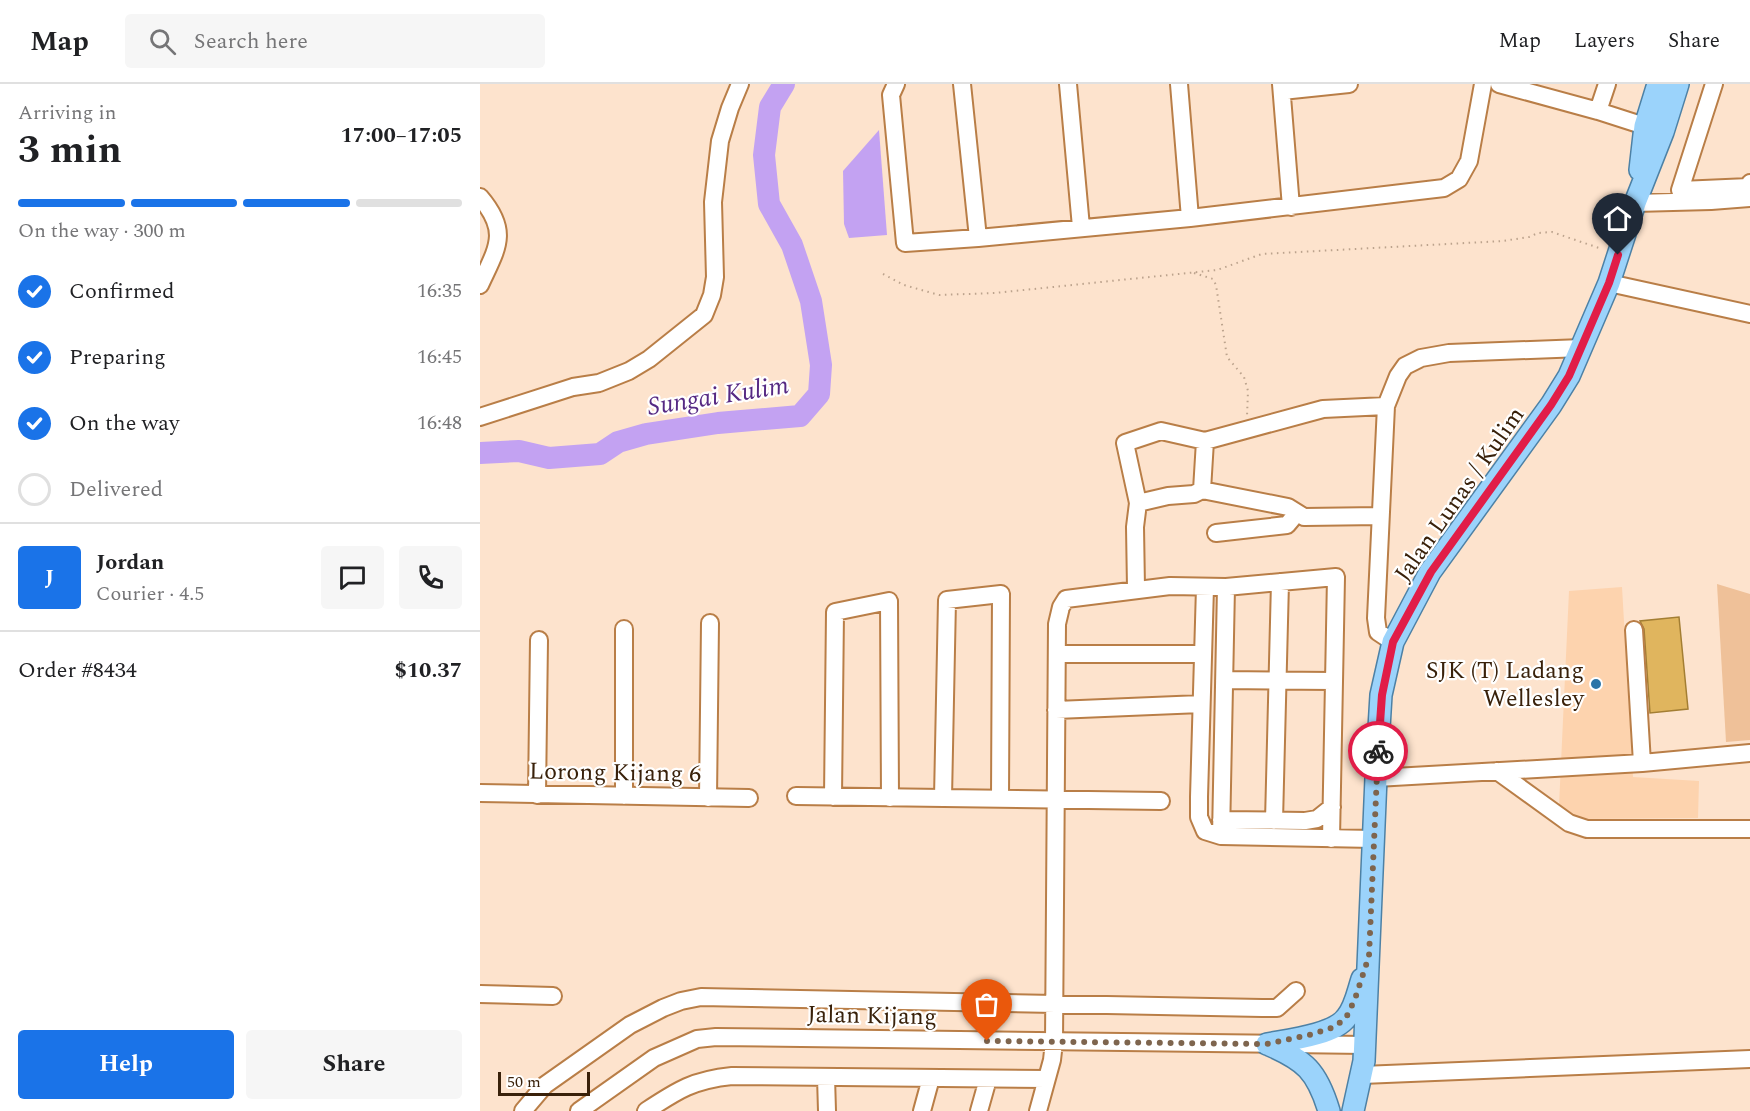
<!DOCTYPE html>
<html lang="en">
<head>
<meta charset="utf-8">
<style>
	:root { --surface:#fff; --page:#f6f6f6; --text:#202124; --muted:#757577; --line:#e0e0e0; --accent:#1a73e8 }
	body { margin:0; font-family:Spectral,serif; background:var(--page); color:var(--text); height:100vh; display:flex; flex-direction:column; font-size:22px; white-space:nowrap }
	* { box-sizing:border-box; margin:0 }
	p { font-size:20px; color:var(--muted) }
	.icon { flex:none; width:33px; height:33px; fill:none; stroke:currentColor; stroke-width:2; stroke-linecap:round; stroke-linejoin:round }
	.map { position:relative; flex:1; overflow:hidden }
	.details { display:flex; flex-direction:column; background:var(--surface); width:480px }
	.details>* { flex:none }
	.scale { position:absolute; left:18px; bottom:15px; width:92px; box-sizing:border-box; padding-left:6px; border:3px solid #39210a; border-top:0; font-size:16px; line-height:21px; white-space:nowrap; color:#39210a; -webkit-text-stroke:4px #fff; paint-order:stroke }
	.pin { position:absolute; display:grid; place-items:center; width:51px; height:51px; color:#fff; margin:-62px -26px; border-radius:50% 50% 50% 0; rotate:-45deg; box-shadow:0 0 6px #0007 }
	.pin .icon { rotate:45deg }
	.courier { position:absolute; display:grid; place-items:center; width:60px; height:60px; margin:-30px; border:4px solid #e11d48; border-radius:50%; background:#fff; color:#222; box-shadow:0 2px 8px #0007 }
	.headline em { font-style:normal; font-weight:700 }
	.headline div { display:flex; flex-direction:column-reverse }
	.headline { display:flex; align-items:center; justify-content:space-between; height:102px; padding:0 18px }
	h1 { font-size:39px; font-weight:700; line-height:45px }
	.bar { display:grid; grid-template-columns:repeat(4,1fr); gap:9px 6px; align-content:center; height:72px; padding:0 18px }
	.bar i { height:8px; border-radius:4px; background:var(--line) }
	.bar .selected { background:var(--accent) }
	.bar p { grid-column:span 4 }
	.line { display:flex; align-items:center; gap:15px; padding:0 18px; border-top:2px solid var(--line) }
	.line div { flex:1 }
	.round { display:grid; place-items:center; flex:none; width:63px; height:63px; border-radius:6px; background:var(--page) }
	ol { padding:0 18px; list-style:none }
	li { display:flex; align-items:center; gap:18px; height:66px }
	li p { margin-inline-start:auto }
	li .icon { padding:6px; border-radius:50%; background:var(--accent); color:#fff; stroke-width:4 }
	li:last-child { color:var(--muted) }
	li i { width:33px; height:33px; border:3px solid var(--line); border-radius:50% }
	.primary-button { display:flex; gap:12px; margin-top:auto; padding:12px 18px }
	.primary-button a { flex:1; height:69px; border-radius:6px; background:var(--accent); color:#fff; font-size:24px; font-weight:700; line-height:69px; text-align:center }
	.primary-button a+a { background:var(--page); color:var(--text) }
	header { display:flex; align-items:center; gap:36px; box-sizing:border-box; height:84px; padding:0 30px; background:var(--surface); border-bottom:2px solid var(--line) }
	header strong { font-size:28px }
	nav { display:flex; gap:33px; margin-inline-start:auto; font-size:21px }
	.search { width:420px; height:54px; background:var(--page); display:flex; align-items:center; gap:15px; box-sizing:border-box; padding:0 21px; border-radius:6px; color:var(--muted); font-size:22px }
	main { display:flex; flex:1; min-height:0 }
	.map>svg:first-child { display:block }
	.built { fill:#fdd3ae }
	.green { fill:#efc199 }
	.water { fill:#c3a2f2 }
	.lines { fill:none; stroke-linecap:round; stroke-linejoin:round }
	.river { stroke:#c3a2f2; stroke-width:22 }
	.building { fill:#e0b55e; stroke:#a37e33; stroke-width:1.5 }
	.minor-casing { stroke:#b97e47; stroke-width:20 }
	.major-casing { stroke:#4d81a5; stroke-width:24 }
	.path { stroke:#bca38d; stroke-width:2; stroke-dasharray:1.5 4.5; stroke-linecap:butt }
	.minor { stroke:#fff; stroke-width:16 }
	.major { stroke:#9bd3fb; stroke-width:21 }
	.done { stroke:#7e654e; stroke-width:6; stroke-dasharray:0 10.8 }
	.route { stroke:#e11d48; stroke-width:8 }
	.poi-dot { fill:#2b75a8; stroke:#fff; stroke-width:2 }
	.labels { text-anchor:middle; stroke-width:4.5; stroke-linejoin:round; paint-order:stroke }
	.street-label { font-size:24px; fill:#39210a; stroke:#fff }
	.poi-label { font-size:24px; fill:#39210a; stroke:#fff; text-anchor:end }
	.water-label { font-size:26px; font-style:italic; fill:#562983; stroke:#fff }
</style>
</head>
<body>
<header>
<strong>Map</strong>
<div class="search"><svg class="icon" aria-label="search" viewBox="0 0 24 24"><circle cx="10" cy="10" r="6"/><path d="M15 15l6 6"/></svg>Search here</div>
<nav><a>Map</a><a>Layers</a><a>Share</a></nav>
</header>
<main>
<section class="details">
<div class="headline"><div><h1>3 min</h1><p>Arriving in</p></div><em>17:00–17:05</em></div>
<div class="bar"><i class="selected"></i><i class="selected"></i><i class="selected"></i><i></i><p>On the way · 300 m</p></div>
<ol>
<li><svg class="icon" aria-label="check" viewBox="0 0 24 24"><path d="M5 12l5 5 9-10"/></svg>Confirmed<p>16:35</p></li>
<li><svg class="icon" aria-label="check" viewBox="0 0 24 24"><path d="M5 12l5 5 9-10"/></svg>Preparing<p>16:45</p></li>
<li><svg class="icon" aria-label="check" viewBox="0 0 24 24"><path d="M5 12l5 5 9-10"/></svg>On the way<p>16:48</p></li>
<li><i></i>Delivered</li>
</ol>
<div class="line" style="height:108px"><b class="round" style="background:var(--accent);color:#fff">J</b><div><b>Jordan</b><p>Courier · 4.5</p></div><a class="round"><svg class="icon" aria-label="chat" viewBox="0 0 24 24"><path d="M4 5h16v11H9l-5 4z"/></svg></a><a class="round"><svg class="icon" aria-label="phone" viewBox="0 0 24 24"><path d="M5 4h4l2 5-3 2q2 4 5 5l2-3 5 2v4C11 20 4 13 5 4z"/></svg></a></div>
<div class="line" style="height:78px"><div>Order #8434</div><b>$10.37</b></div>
<div class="primary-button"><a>Help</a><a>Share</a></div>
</section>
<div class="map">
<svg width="1270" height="1027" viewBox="0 0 1270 1027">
	<rect width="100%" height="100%" fill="#fde3cd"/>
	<path class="built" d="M1142 503 1153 693 1219 697 1218 734 1096 735 1079 722 1089 507Z"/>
	<path class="green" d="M1237 500 1270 510V656L1246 658Z"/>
	<path class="water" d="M399 46 407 151 369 154 364 140 363 87Z"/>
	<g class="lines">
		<path class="river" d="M0 369 39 367 69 374 120 370 138 358 166 350 238 339 320 332 339 310 341 281 331 217 312 161 289 120 284 71 290 23 304 0"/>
	</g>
	<path class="building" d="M1199 533 1208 625 1170 629 1164 545 1160 537Z"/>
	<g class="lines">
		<defs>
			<path id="minor" d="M416 0 411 11 425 159 498 154 710 134 964 104 979 95 989 77 1003 0
				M482 0 498 154
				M588 0 601 143
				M699 0 710 134
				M801 0 811 123
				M1019 0 1118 27 1177 46
				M1234 0 1200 106 1269 103 1270 99
				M802 7 869 0
				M1118 27 1127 0
				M0 113C30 148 17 164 0 201
				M1155 119 1231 117 1270 114
				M1129 199 1270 230
				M0 333 93 303 119 299 149 287 169 275 224 231 232 211 235 193 233 118 240 57 250 24 260 0
				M722 406 725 357
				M658 419 688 412 714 410 722 406 808 423 824 433 900 432
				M736 449 807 441 817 429
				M725 503 719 713V733L725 747 741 752 894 755
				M656 504 655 443 658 419 645 359 681 347 725 357 843 325 906 322
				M1154 546 1162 679
				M913 558 898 548 896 534 906 322 918 292 925 282 941 274 969 269 1102 264
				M577 570H723
				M744 596 854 597
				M576 626 721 620
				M1017 687 1089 739 1107 745H1270
				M896 694 1162 679 1270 669
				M0 709 269 714
				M57 711 59 556
				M144 712V545
				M316 712 681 717
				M353 713 355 528 409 517 410 714
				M228 714 230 539
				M463 714 467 516 521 510 520 715
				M741 736 825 737 837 735 852 723
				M794 737 800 498
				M741 752 746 503
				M0 910 73 912
				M882 991 1270 975
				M346 993 347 1027
				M43 1027 65 1001 150 941 183 924 201 917 221 913 782 924H797L816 907
				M99 1027 174 974 217 955 236 953 885 961
				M166 1027C198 1006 213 996 252 992L566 995
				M442 1027 451 994
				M499 1027 508 995
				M558 1027 572 976 574 958 577 540 581 523 586 515 690 502 746 503 856 493 851 755"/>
			<path id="major" d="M1160 86 1165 42 1178 0
				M787 960C808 956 853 951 866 934 875 924 878 907 882 895
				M787 960C825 976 837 987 849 1027
				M873 1027 884 977 896 694 901 611 913 558 950 488 1071 321 1089 292 1129 199 1155 119 1183 48 1198 0"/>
		</defs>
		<use href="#minor" class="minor-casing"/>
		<use href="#major" class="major-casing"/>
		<path class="path" d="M714 189 733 195 736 201 747 273 764 293 768 307 767 332
			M403 190 424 201 459 211 515 209 737 186 782 170 1023 157 1049 153 1058 149 1072 148 1122 165"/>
		<use href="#minor" class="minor"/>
		<use href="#major" class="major"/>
	</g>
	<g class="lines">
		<path class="done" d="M507 957 787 960 833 950 854 943 866 934 875 915 889 872 898 667"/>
		<path class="route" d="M898 667 902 611 913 558 951 488 1071 321 1089 292 1129 199 1138 171"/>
	</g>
	<circle class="poi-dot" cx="1116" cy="600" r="6"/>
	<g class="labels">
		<g class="street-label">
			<text transform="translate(979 410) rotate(-55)" y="8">Jalan Lunas / Kulim</text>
			<text transform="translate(135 688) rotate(1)" y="8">Lorong Kijang 6</text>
			<text transform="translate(392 931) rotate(1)" y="8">Jalan Kijang</text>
		</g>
		<g class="poi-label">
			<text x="1104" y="594">SJK (T) Ladang<tspan x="1104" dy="28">Wellesley</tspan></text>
		</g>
		<g class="water-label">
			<text transform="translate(238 311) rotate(-9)" y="9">Sungai Kulim</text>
		</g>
	</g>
</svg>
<div class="scale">50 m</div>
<div class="pin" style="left:507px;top:957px;background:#ea580c"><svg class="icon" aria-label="bag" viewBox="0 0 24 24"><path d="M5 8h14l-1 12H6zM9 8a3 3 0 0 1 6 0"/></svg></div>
<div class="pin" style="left:1138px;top:171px;background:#1f2937"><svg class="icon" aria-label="home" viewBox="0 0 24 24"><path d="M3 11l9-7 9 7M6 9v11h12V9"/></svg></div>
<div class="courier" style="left:898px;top:667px"><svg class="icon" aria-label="bike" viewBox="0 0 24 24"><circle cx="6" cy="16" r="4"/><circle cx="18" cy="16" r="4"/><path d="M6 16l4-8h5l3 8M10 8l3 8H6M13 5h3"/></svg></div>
</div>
</main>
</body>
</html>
